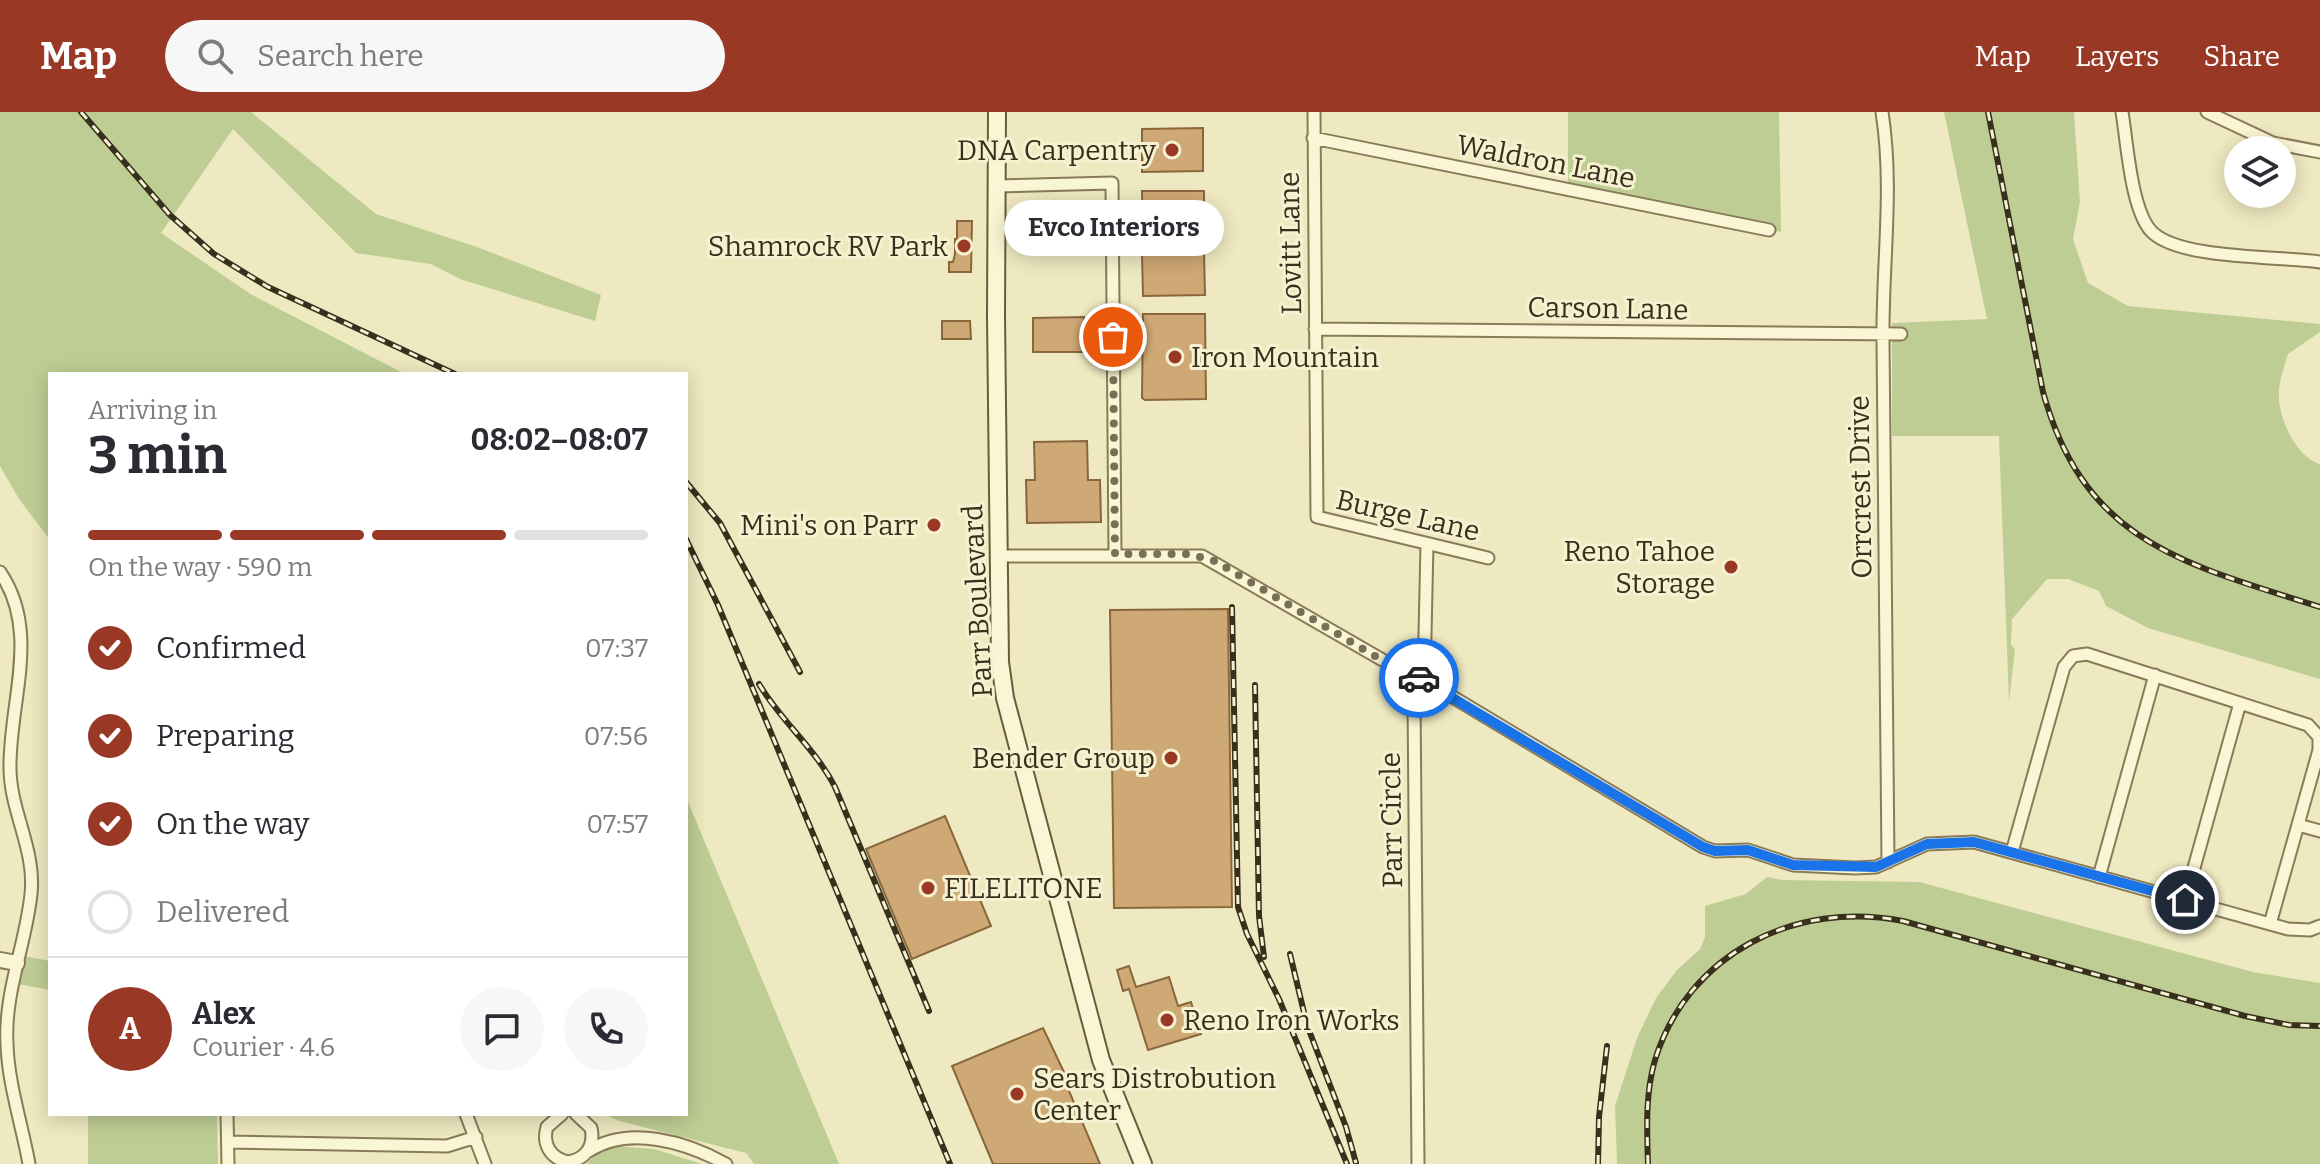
<!DOCTYPE html>
<html lang="en">
<head>
<meta charset="utf-8">
<style>
	:root { --surface:#fff; --page:#f7f7f7; --text:#2b2b33; --muted:#7c7c81; --line:#e1e1e2; --accent:#9a3826 }
	body { margin:0; font-family:Bitter,serif; background:var(--page); color:var(--text); height:100vh; display:flex; flex-direction:column; font-size:30px; white-space:nowrap }
	* { box-sizing:border-box; margin:0 }
	p { font-size:26px; color:var(--muted) }
	.icon { flex:none; width:44px; height:44px; fill:none; stroke:currentColor; stroke-width:2; stroke-linecap:round; stroke-linejoin:round }
	.map { position:relative; flex:1; overflow:hidden }
	.details { position:absolute; left:48px; top:260px; width:640px; height:744px; display:flex; flex-direction:column; background:var(--surface); border-radius:0px; box-shadow:0 4px 20px #0003 }
	.details>* { flex:none }
	.tools { position:absolute; left:2224px; top:24px; display:grid; gap:16px }
	.tools a { display:grid; place-items:center; width:72px; height:72px; border-radius:50%; background:var(--surface); box-shadow:0 4px 20px #0003; font-size:40px }
	.pin { position:absolute; display:grid; place-items:center; width:68px; height:68px; color:#fff; margin:-34px; border:4px solid #fff; border-radius:50%; box-shadow:0 2px 8px #0007 }
	.courier { position:absolute; display:grid; place-items:center; width:80px; height:80px; margin:-40px; border:6px solid #1a73e8; border-radius:50%; background:#fff; color:#222; box-shadow:0 2px 10px #0007 }
	.bubble { position:absolute; height:56px; border-radius:28px; background:var(--surface); box-shadow:0 4px 20px #0003; font-size:26px; font-weight:700; line-height:56px; text-align:center }
	.headline em { font-style:normal; font-weight:700 }
	.headline div { display:flex; flex-direction:column-reverse }
	.headline { display:flex; align-items:center; justify-content:space-between; height:136px; padding:0 40px }
	h1 { font-size:52px; font-weight:700; line-height:60px }
	.bar { display:grid; grid-template-columns:repeat(4,1fr); gap:12px 8px; align-content:center; height:96px; padding:0 40px }
	.bar i { height:10px; border-radius:6px; background:var(--line) }
	.bar .active { background:var(--accent) }
	.bar p { grid-column:span 4 }
	.line { display:flex; align-items:center; gap:20px; padding:0 40px; border-top:2px solid var(--line) }
	.line div { flex:1 }
	.round { display:grid; place-items:center; flex:none; width:84px; height:84px; border-radius:42px; background:var(--page) }
	ol { padding:0 40px; list-style:none }
	li { display:flex; align-items:center; gap:24px; height:88px }
	li p { margin-inline-start:auto }
	li .icon { padding:8px; border-radius:50%; background:var(--accent); color:#fff; stroke-width:4 }
	li:last-child { color:var(--muted) }
	li i { width:44px; height:44px; border:4px solid var(--line); border-radius:50% }
	header { display:flex; align-items:center; gap:48px; box-sizing:border-box; height:112px; padding:0 40px; background:var(--accent); color:#fff }
	header strong { font-size:38px }
	nav { display:flex; gap:44px; margin-inline-start:auto; font-size:28px }
	.search { width:560px; height:72px; background:var(--page); display:flex; align-items:center; gap:20px; box-sizing:border-box; padding:0 28px; border-radius:44px; color:var(--muted); font-size:30px }
	.map>svg:first-child { display:block }
	.green { fill:#becd94 }
	.building { fill:#cfa975; stroke:#89673d; stroke-width:2 }
	.lines { fill:none; stroke-linecap:round; stroke-linejoin:round }
	.minor-casing { stroke:#897a58; stroke-width:15 }
	.tertiary-casing { stroke:#897a58; stroke-width:18 }
	.secondary-casing { stroke:#6b5b3b; stroke-width:20 }
	.minor { stroke:#faf5d4; stroke-width:11 }
	.tertiary { stroke:#faf5d4; stroke-width:14 }
	.secondary { stroke:#faf5d4; stroke-width:16 }
	.rail-casing { stroke:#382f1d; stroke-width:6 }
	.rail { stroke:#f6f2d1; stroke-width:3; stroke-dasharray:9; stroke-linecap:butt }
	.done { stroke:#787056; stroke-width:8; stroke-dasharray:0 14.4 }
	.route { stroke:#1a73e8; stroke-width:10 }
	.poi-dot { fill:#9a3826; stroke:#f6f2d1; stroke-width:3 }
	.labels { text-anchor:middle; stroke-width:6; stroke-linejoin:round; paint-order:stroke }
	.poi-label { font-size:28px; fill:#382f1d; stroke:#f6f2d1; text-anchor:end }
	.street-label { font-size:28px; fill:#382f1d; stroke:#f6f2d1 }
</style>
</head>
<body>
<header>
<strong>Map</strong>
<div class="search"><svg class="icon" aria-label="search" viewBox="0 0 24 24"><circle cx="10" cy="10" r="6"/><path d="M15 15l6 6"/></svg>Search here</div>
<nav><a>Map</a><a>Layers</a><a>Share</a></nav>
</header>
<div class="map">
<svg width="2320" height="1052" viewBox="0 0 2320 1052">
	<rect width="100%" height="100%" fill="#efe9c1"/>
	<path class="green" d="M0 0H251L376 102 477 135 601 183 595 209 460 167 431 152 356 141 233 17 161 121 252 183 405 262H50V428L19 387 0 354Z
		M1568 0H1779L1781 120 1568 78Z
		M1944 0H2074L2080 90 2073 127 2088 171 2128 194 2320 212V220L2288 242C2284 255 2278 271 2279 285 2279 307 2297 346 2320 352V567L2148 516 2106 494 2099 479 2068 467H2047L2012 507 2011 533 2015 537 2009 590 1999 324H1892V211L1987 207Z
		M686 685 839 1052H754L746 1041 619 1009 604 1002H686Z
		M1767 765 1782 768 1919 770 2253 860 2320 871V1052H1617L1615 994 1637 926 1656 886 1677 858 1700 837 1705 825V794L1746 782Z
		M18 843 50 849V878L12 871Z
		M88 1002H217L218 1052H88Z
		M613 1034 654 1037 702 1052H586L602 1037Z"/>
	<path class="building" d="M1203 16V59L1142 60V17Z
		M1142 79H1204V122H1143Z
		M957 109H972L971 160H949V150H953L955 142V127H957Z
		M1142 141H1204L1205 183 1143 184Z
		M1143 202H1205L1206 287 1145 288 1142 286Z
		M1084 205 1085 240H1033V206Z
		M942 209H970L971 227H942Z
		M1087 329 1088 368H1100L1101 410 1027 411 1026 368H1035L1034 330Z
		M1228 497 1232 795 1114 796 1110 498Z
		M945 704 991 814 912 847 866 737Z
		M1129 854 1136 875 1169 865 1178 894 1191 890 1201 922 1148 938 1129 877 1123 879 1117 858Z
		M1043 916 1072 977 1069 979 1100 1052H993L952 954Z"/>
	<g class="lines">
		<defs>
			<path id="minor" d="M1314 0 1317 405 1488 446
				M1882 0C1894 77 1882 152 1883 229 1885 403 1887 577 1888 750
				M2122 0C2127 30 2131 97 2151 119 2178 148 2281 144 2320 150
				M2207 0 2273 31 2320 40
				M1313 26 1769 118
				M996 74 1112 71 1115 442
				M1315 217 1901 222
				M998 444H1202L1393 554 1407 568 1414 586 1418 1052
				M0 460C41 520 9 590 10 656 10 699 36 738 31 782 26 832 4 880 7 932 8 971 22 1013 29 1052
				M1400 559 1421 566 1703 735 1715 739 1748 738 1793 753 1855 756 1876 755 1927 732 1974 730 2288 817 2310 818 2320 814
				M1424 568 1427 432
				M2298 713 2320 719
				M2012 740 2064 555 2073 544 2087 542 2308 613 2319 625V638L2270 812
				M2099 765 2155 563
				M2185 788 2240 591
				M227 1002 228 1052
				M466 1002 485 1052
				M562 1002 547 1015C542 1032 550 1046 568 1050 586 1047 595 1034 591 1016L576 1002
				M228 1030 447 1034 476 1025
				M589 1039C629 1013 686 1030 726 1052"/>
			<path id="tertiary" d="M0 848 17 851"/>
			<path id="secondary" d="M997 0 996 205 1000 550 1005 586 1101 948 1143 1052"/>
		</defs>
		<use href="#minor" class="minor-casing"/>
		<use href="#tertiary" class="tertiary-casing"/>
		<use href="#secondary" class="secondary-casing"/>
		<use href="#minor" class="minor"/>
		<use href="#tertiary" class="tertiary"/>
		<use href="#secondary" class="secondary"/>
		<defs>
			<path id="rail" d="M81 0 170 103 214 142 268 175 455 262
				M1988 0 2043 280C2085 432 2186 452 2320 495
				M686 370 720 411 800 560
				M686 427 718 493 950 1052
				M1232 495 1238 795 1247 822 1279 887 1347 1052
				M759 572C781 609 815 636 835 675L929 899
				M1255 573 1259 804 1264 845
				M1290 842 1307 913 1346 1015 1356 1051
				M1598 1052 1599 1005 1607 934
				M1648 1052C1647 1018 1645 982 1655 948 1688 841 1796 788 1903 809L2245 904 2289 913 2320 914"/>
		</defs>
		<use href="#rail" class="rail-casing"/>
		<use href="#rail" class="rail"/>
	</g>
	<g class="lines">
		<path class="done" d="M1113 225 1115 442H1188L1215 449 1400 559 1419 566"/>
		<path class="route" d="M1419 566 1703 735 1715 739 1748 738 1793 753 1876 755 1927 732 1974 730 2185 788"/>
	</g>
	<g class="poi-dot">
		<circle cx="1172" cy="38" r="8"/>
		<circle cx="964" cy="134" r="8"/>
		<circle cx="1175" cy="245" r="8"/>
		<circle cx="934" cy="413" r="8"/>
		<circle cx="1731" cy="455" r="8"/>
		<circle cx="1171" cy="646" r="8"/>
		<circle cx="928" cy="776" r="8"/>
		<circle cx="1167" cy="908" r="8"/>
		<circle cx="1017" cy="982" r="8"/>
	</g>
	<g class="labels">
		<g class="poi-label">
			<text x="1156" y="48">DNA Carpentry</text>
			<text x="948" y="144">Shamrock RV Park</text>
			<text x="1191" y="255" text-anchor="start">Iron Mountain</text>
			<text x="918" y="423">Mini's on Parr</text>
			<text x="1715" y="449">Reno Tahoe<tspan x="1715" dy="32">Storage</tspan></text>
			<text x="1155" y="656">Bender Group</text>
			<text x="944" y="786" text-anchor="start">FILELITONE</text>
			<text x="1183" y="918" text-anchor="start">Reno Iron Works</text>
			<text x="1033" y="976" text-anchor="start">Sears Distrobution<tspan x="1033" dy="32">Center</tspan></text>
		</g>
		<g class="street-label">
			<text transform="translate(1546 49) rotate(11)" y="10">Waldron Lane</text>
			<text transform="translate(1290 131) rotate(-91)" y="10">Lovitt Lane</text>
			<text transform="translate(1608 196) rotate(1)" y="10">Carson Lane</text>
			<text transform="translate(1860 375) rotate(-91)" y="10">Orrcrest Drive</text>
			<text transform="translate(1408 403) rotate(13)" y="10">Burge Lane</text>
			<text transform="translate(977 489) rotate(-93)" y="10">Parr Boulevard</text>
			<text transform="translate(1391 708) rotate(-91)" y="10">Parr Circle</text>
		</g>
	</g>
</svg>
<div class="tools">
<a><svg class="icon" aria-label="layers" viewBox="0 0 24 24"><path d="M12 4l9 5-9 5-9-5zM3 14l9 5 9-5"/></svg></a>
</div>
<div class="pin" style="left:1113px;top:225px;background:#ea580c"><svg class="icon" aria-label="bag" viewBox="0 0 24 24"><path d="M5 8h14l-1 12H6zM9 8a3 3 0 0 1 6 0"/></svg></div>
<div class="pin" style="left:2185px;top:788px;background:#1f2937"><svg class="icon" aria-label="home" viewBox="0 0 24 24"><path d="M3 11l9-7 9 7M6 9v11h12V9"/></svg></div>
<div class="courier" style="left:1419px;top:566px"><svg class="icon" aria-label="car" viewBox="0 0 24 24"><path d="M5 17H2v-5l4-1 3-4h7l3 4 3 1v5h-3M9 17h6M6 11h13"/><circle cx="7" cy="17" r="2"/><circle cx="17" cy="17" r="2"/></svg></div>
<div class="bubble" style="left:1004px;top:88px;width:220px">Evco Interiors</div>
<section class="details">
<div class="headline"><div><h1>3 min</h1><p>Arriving in</p></div><em>08:02–08:07</em></div>
<div class="bar"><i class="active"></i><i class="active"></i><i class="active"></i><i></i><p>On the way · 590 m</p></div>
<ol>
<li><svg class="icon" aria-label="check" viewBox="0 0 24 24"><path d="M5 12l5 5 9-10"/></svg>Confirmed<p>07:37</p></li>
<li><svg class="icon" aria-label="check" viewBox="0 0 24 24"><path d="M5 12l5 5 9-10"/></svg>Preparing<p>07:56</p></li>
<li><svg class="icon" aria-label="check" viewBox="0 0 24 24"><path d="M5 12l5 5 9-10"/></svg>On the way<p>07:57</p></li>
<li><i></i>Delivered</li>
</ol>
<div class="line" style="height:144px"><b class="round" style="background:var(--accent);color:#fff">A</b><div><b>Alex</b><p>Courier · 4.6</p></div><a class="round"><svg class="icon" aria-label="chat" viewBox="0 0 24 24"><path d="M4 5h16v11H9l-5 4z"/></svg></a><a class="round"><svg class="icon" aria-label="phone" viewBox="0 0 24 24"><path d="M5 4h4l2 5-3 2q2 4 5 5l2-3 5 2v4C11 20 4 13 5 4z"/></svg></a></div>
</section>
</div>
</body>
</html>
